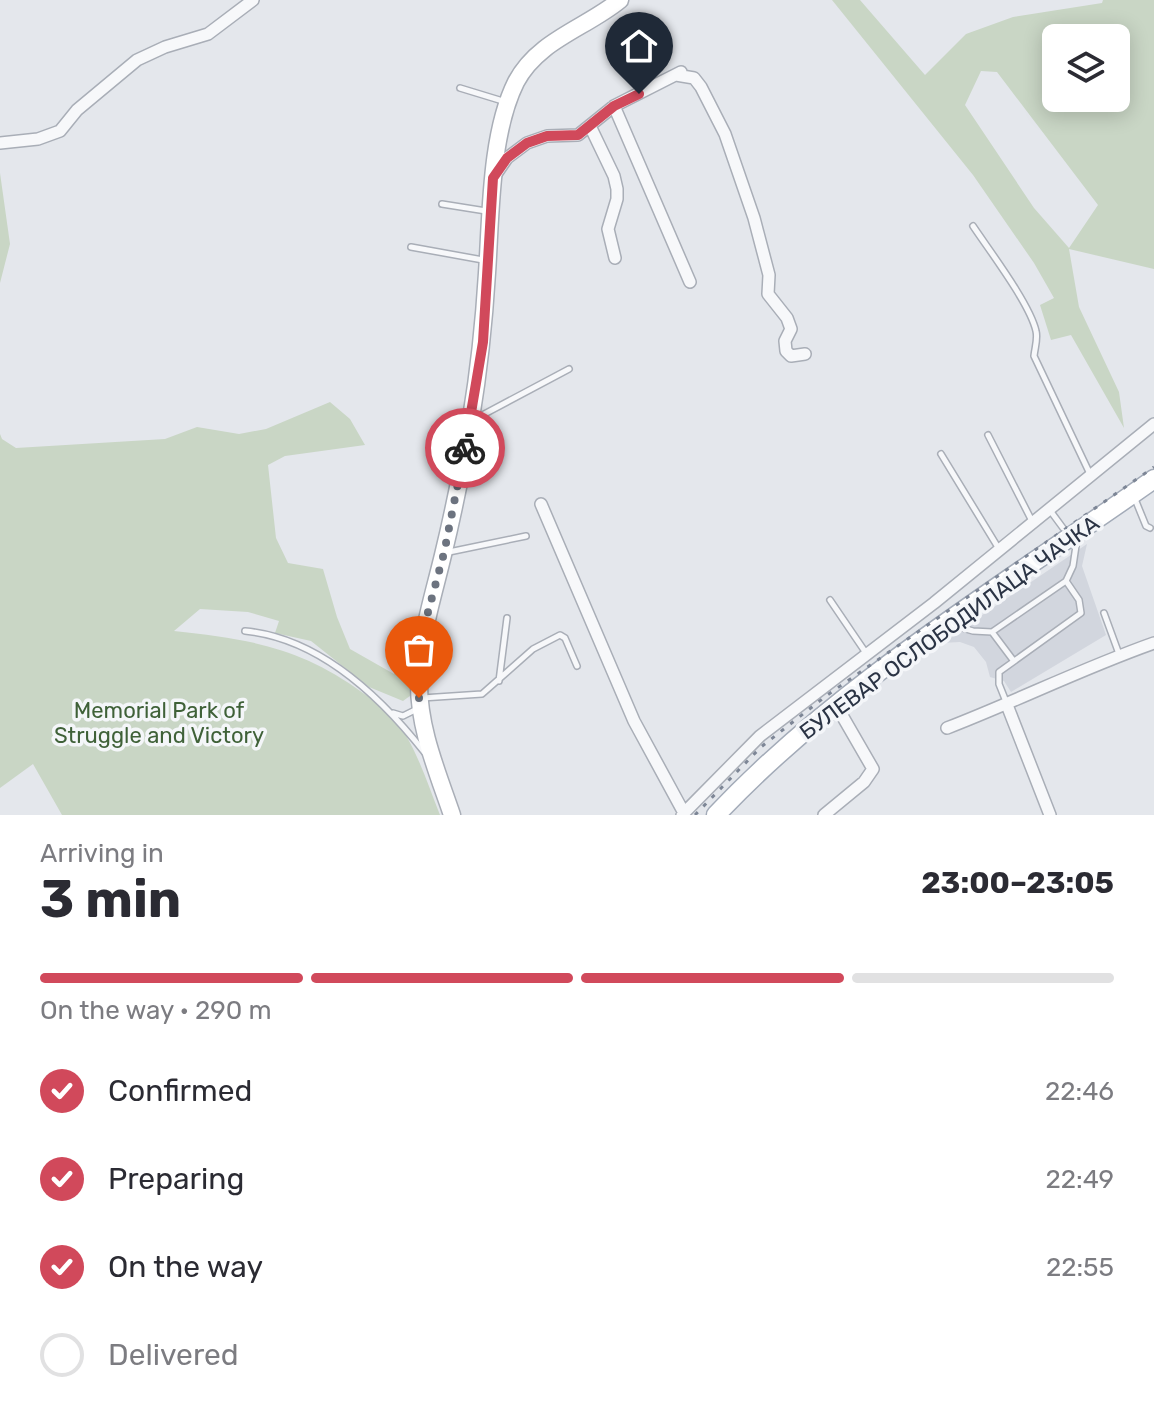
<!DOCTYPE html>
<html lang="en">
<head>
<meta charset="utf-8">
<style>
	:root { --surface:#fff; --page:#f2f2f3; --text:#2b2b33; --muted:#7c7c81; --line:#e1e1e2; --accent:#d1495b }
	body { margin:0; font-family:Rubik,sans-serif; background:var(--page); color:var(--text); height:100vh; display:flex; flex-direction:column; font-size:30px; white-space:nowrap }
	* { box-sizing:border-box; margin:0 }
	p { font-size:26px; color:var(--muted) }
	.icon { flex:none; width:44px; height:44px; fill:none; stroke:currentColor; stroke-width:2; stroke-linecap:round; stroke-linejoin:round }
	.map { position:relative; height:815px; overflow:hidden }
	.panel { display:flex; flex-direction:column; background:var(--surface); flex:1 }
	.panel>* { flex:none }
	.buttons { position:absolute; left:1042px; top:24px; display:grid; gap:16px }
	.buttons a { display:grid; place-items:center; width:88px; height:88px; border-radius:12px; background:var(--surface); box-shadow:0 4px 20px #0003; font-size:40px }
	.pin { position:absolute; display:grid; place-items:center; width:68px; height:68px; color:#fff; margin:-82px -34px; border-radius:50% 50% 50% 0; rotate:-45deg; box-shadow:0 0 8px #0007 }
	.pin .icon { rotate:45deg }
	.courier { position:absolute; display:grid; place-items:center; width:80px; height:80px; margin:-40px; border:6px solid #d1495b; border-radius:50%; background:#fff; color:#222; box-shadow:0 2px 10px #0007 }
	.headline em { font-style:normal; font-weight:700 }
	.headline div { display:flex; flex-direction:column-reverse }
	.headline { display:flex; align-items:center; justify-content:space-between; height:136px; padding:0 40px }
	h1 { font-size:52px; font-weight:700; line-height:60px }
	.bar { display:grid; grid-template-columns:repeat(4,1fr); gap:12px 8px; align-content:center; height:96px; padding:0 40px }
	.bar i { height:10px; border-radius:6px; background:var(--line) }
	.bar .active { background:var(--accent) }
	.bar p { grid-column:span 4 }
	ol { padding:0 40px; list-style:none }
	li { display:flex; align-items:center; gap:24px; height:88px }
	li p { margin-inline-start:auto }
	li .icon { padding:8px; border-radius:50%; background:var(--accent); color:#fff; stroke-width:4 }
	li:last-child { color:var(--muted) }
	li i { width:44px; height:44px; border:4px solid var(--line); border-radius:50% }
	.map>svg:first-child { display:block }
	.built { fill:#d2d6de }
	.green { fill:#c9d6c5; fill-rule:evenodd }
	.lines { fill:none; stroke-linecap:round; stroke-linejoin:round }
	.service-casing { stroke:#a9aeb7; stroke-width:8 }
	.minor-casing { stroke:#a9aeb7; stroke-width:14 }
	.secondary-casing { stroke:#a9aeb7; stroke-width:19 }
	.primary-casing { stroke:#a3abb8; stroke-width:21 }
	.service { stroke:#f7f8fa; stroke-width:5 }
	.minor { stroke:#f7f8fa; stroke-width:11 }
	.secondary { stroke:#fff; stroke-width:16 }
	.primary { stroke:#fff; stroke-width:18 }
	.rail { stroke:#7d8696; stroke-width:3; stroke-dasharray:4 8; stroke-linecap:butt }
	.done { stroke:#6c737f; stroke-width:8; stroke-dasharray:0 14.4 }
	.route { stroke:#d1495b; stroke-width:10 }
	.labels { text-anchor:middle; stroke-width:7; stroke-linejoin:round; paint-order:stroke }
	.street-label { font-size:22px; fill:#2b3445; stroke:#f4f6f9 }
	.park-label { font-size:22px; fill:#3f6138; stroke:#f4f6f9 }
</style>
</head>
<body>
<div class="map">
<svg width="1154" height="815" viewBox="0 0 1154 815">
	<rect width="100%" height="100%" fill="#e4e7ec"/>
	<path class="built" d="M1087 544 1082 566 1106 635 1011 692 1004 681 990 677 986 662 974 647 960 642 941 643Z"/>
	<path class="green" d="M832 0H860L925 75 966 34 1013 17 1102 3 1103 0H1154V269L1069 249 1079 307 1119 392 1124 428 1071 335 1051 340 1040 305 1054 298 1034 263 973 175ZM1056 38H1116V98H1056ZM981 71 997 72 1098 205 1069 248 1034 208 965 105Z
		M0 173 10 244 0 283Z
		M330 402 350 419 365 445 285 456 268 465 276 538 288 563 323 569 337 617 350 649 394 674 407 645 414 693 403 701 369 687 311 641 275 633 279 621 248 612 200 609 174 631C248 639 301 647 363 693 371 698 382 704 388 711 414 739 426 780 440 815H62L33 764 0 788V434L2 439 16 448 165 439 197 427 239 434 266 429Z"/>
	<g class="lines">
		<defs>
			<path id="service" d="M460 88 506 102
				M442 204 486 211
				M973 226C989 250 1030 304 1036 331 1038 339 1035 347 1034 356L1090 474
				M411 247 483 260
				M475 419 569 369
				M988 435 1033 523
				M941 454 999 549
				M1135 499 1146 526 1150 528
				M1049 509 1063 528
				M449 552 526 536
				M830 600 866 653
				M1104 613 1119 654
				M952 625 973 631 992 632 1066 581 1073 566 1077 539
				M245 631C319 638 381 697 425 753
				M992 632 1013 660
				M499 681 507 618
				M422 698 482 694 533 649 560 635 565 638 577 666
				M1007 704 999 684V672L1081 613 1079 600 1066 581
				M393 713 403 716 417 709"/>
			<path id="minor" d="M676 75 694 78 701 87 725 134 754 218 769 275 768 294 787 318 791 329 785 341 786 351 791 356 805 354
				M614 106 690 282
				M590 126 614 176 617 189V199L608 229 615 258
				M0 143 38 139 60 131 77 110 137 60 165 47 208 34 253 0
				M496 174 507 158 527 143 547 136 578 135 614 106 681 72
				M541 504 634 721 684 813
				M1007 705 1050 815
				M947 728C1017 701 1083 668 1154 643
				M682 815 760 736 934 603 1154 424
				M824 815 864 782 873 769 836 705"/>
			<path id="secondary" d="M452 815C437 771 418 727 419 680 420 636 433 597 443 555 454 510 463 464 471 418 479 370 484 322 487 273 491 215 490 134 516 82 538 40 586 28 620 0"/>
			<path id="primary" d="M716 815C840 683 1007 583 1154 479"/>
		</defs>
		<use href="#service" class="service-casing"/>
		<use href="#minor" class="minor-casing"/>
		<use href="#secondary" class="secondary-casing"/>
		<use href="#primary" class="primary-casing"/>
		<use href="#service" class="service"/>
		<use href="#minor" class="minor"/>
		<use href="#secondary" class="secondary"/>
		<use href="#primary" class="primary"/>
		<path class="rail" d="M695 815 761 747 826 696 1154 467"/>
	</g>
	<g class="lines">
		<path class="done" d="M419 698 424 627 444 553 465 448"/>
		<path class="route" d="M465 448 483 342 493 178 507 158 527 143 547 136 578 135 614 106 639 94"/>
	</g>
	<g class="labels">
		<g class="street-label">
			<text transform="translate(949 627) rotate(-36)" y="8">БУЛЕВАР ОСЛОБОДИЛАЦА ЧАЧКА</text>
		</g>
		<g class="park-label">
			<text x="159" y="718">Memorial Park of<tspan x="159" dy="25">Struggle and Victory</tspan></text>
		</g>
	</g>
</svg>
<div class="buttons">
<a><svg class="icon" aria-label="layers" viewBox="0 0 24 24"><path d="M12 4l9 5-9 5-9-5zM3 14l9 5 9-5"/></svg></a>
</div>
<div class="pin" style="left:419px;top:698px;background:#ea580c"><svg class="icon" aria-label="bag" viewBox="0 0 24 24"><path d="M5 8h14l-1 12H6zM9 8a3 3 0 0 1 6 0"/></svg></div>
<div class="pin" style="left:639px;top:94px;background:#1f2937"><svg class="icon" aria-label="home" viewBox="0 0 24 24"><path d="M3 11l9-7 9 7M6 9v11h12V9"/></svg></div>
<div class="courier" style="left:465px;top:448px"><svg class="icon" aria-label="bike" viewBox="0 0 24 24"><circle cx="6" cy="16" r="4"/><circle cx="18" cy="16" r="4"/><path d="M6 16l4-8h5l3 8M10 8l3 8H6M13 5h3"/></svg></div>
</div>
<section class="panel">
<div class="headline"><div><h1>3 min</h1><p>Arriving in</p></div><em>23:00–23:05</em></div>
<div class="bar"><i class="active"></i><i class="active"></i><i class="active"></i><i></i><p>On the way · 290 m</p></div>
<ol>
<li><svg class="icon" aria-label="check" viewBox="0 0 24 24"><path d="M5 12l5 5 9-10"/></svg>Confirmed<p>22:46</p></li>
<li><svg class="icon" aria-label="check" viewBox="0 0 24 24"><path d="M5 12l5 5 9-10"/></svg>Preparing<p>22:49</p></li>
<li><svg class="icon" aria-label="check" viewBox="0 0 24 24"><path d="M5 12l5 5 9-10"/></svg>On the way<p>22:55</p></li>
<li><i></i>Delivered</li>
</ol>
</section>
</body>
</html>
